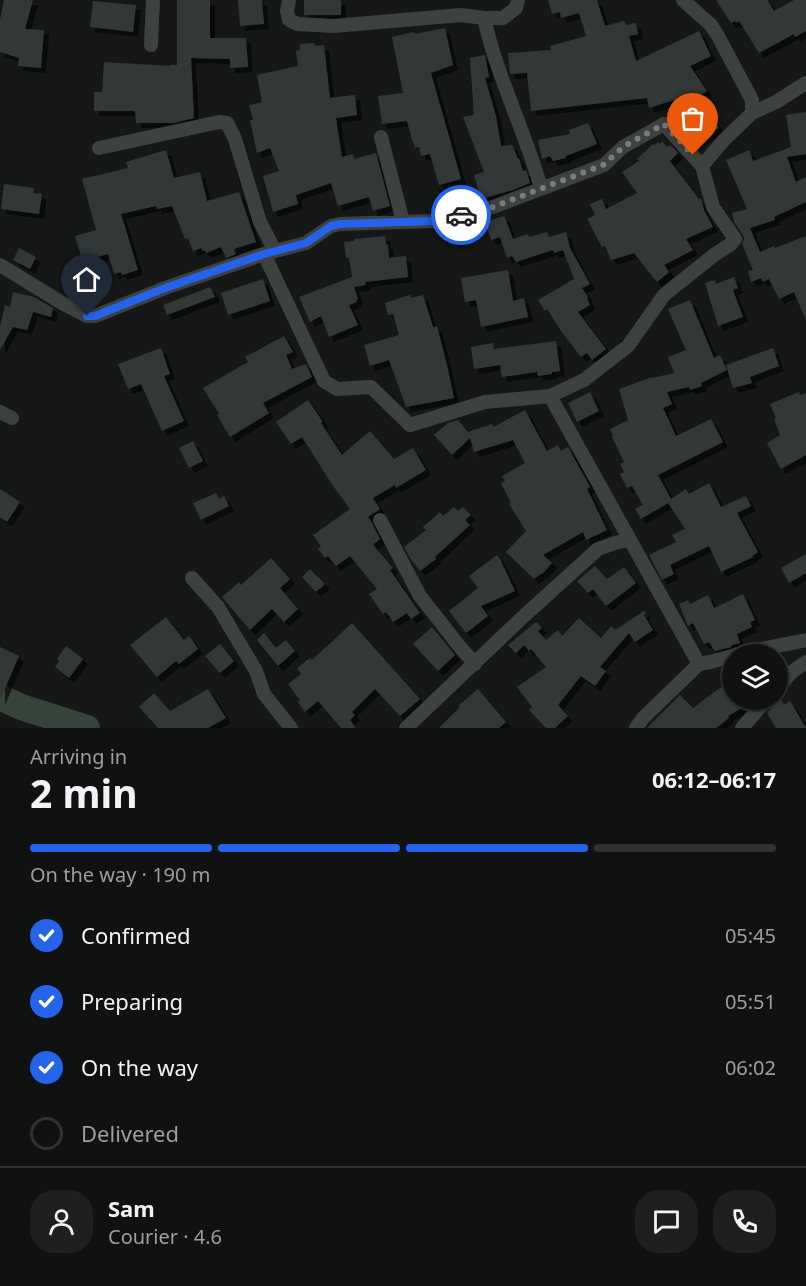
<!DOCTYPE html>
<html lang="en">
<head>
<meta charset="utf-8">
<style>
	:root { --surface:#101212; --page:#1e2020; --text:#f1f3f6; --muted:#9c9e9f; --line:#303232; --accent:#2563eb }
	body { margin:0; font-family:"Noto Sans",sans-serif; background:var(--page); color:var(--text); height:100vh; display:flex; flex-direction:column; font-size:22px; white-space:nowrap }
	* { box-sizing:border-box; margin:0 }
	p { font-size:20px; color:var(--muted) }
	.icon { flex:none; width:33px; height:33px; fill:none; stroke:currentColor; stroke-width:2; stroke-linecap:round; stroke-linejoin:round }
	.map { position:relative; height:728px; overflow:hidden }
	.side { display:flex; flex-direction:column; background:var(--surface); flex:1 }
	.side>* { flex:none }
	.fabs { position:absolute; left:722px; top:644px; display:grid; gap:12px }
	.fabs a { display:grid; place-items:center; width:66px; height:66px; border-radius:50%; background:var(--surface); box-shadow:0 2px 4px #0004,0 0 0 2px var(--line); font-size:30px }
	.pin { position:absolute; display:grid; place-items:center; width:51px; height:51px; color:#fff; margin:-62px -26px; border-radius:50% 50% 50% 0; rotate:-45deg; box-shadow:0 0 6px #0007 }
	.pin .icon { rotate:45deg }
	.courier { position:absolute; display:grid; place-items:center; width:60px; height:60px; margin:-30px; border:4px solid #2563eb; border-radius:50%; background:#fff; color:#222; box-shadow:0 2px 8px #0007 }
	.headline em { font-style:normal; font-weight:700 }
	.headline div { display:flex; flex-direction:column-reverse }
	.headline { display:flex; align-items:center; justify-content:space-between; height:102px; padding:0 30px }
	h1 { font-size:39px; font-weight:700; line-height:45px }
	.bar { display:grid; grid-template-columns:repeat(4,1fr); gap:9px 6px; align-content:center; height:72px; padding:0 30px }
	.bar i { height:8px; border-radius:4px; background:var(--line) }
	.bar .selected { background:var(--accent) }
	.bar p { grid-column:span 4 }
	.line { display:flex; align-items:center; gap:15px; padding:0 30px; border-top:2px solid var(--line) }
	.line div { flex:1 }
	.round { display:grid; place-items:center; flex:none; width:63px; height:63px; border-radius:24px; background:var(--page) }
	ol { padding:0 30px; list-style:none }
	li { display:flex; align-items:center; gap:18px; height:66px }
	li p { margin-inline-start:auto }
	li .icon { padding:6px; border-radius:50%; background:var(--accent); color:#fff; stroke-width:4 }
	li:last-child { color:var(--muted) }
	li i { width:33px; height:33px; border:3px solid var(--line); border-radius:50% }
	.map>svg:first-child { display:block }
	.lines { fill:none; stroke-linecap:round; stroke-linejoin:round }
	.river { stroke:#35433a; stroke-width:26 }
	.building { fill:#333737; filter:url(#shadow) }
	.street { stroke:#3d4240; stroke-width:14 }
	.done { stroke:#767f7b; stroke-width:6; stroke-dasharray:0 10.8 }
	.route { stroke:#2563eb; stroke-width:8 }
</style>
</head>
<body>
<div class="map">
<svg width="806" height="728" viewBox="0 0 806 728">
	<defs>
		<filter id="shadow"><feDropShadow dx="5" dy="5" stdDeviation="0" flood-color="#0009"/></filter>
	</defs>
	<rect width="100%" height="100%" fill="#161818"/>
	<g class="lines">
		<path class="river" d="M0 697 21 707 87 728"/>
	</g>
	<path class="building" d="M4 0H33L25 29 44 30 41 68 18 66 19 58 0 52V20Z
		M177 0H210V38H246L248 67 230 68V59L191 58 194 118 174 123H136L135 111H94V92H102L104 62 170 66V65H177Z
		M238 0H262L264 24 240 26Z
		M304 0H341V15H304Z
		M548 0H597L605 26 624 21 626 25 636 23 638 34 629 36 636 61 699 31 711 56 690 66 707 91 699 96 719 128 696 143 683 122 687 119 674 100 649 108 647 98 531 111 527 73 510 74 508 53 551 50 550 46 586 36 579 13 561 18 560 12 552 14Z
		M716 0H767L774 11 794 0H806V31L795 37 794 34 759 53 739 21 736 23 735 21 731 23Z
		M93 1 136 5 133 32 90 27Z
		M445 28 453 65 431 73 461 179 439 185 430 154 421 156 419 147 415 148 414 143H413L407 121 382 124 378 96 403 93 392 37 414 32 415 34Z
		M314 43 315 46 324 45 330 98 355 95 357 115 336 118 342 157 353 154 354 159 376 153 390 206 373 211 369 197 338 206 331 183 296 195 298 204 273 212 263 176 279 171 270 148 257 153 250 120H253L249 105 262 102 257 75 298 66 296 51 300 50V44Z
		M485 55 489 77 485 78 496 116 501 146 512 145 518 159 519 158 523 171 526 170 530 183 513 190 481 199 474 175 484 172 463 117 474 115 470 58Z
		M806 112V154L787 157 796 182 806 177V202L774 217 775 220 750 228 760 252 774 246 775 248 806 236V320L794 292 779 299 769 279 763 282 761 278 751 282 748 271 753 270 742 244 744 239 743 235 734 222 732 213 747 209 726 160 749 150 753 161 791 147 786 115Z
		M588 123 597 144 566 156V158L553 161 550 156 542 159 538 140 570 134 569 130Z
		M662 141 667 147 670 145 678 153 670 161 699 199 701 198 704 210 713 227 686 239 693 250 664 265 669 272 657 282 634 253 611 260 605 246 602 247 587 219 595 215 590 204 602 199 606 209 637 193 622 172 639 161 637 159 653 144 654 145 658 142 660 144Z
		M166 150 174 178 200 172 207 201 239 192 256 242 234 249 236 254 226 258 221 247 206 253 205 250 203 251 201 248 193 251 188 238 185 239 172 206 157 209 156 206 121 214 138 270 122 275 121 272 114 274 108 254 90 259 89 257 82 259 75 236 96 230 82 179 128 168 126 162Z
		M4 184 34 188 33 193 42 194 39 214 1 209Z
		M504 216 513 239 528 234 529 237 547 232 549 237 566 232 570 248 590 284 582 288 588 297 587 298 590 305 578 312 606 349 592 360 587 353 581 357 561 331 547 309 545 311 538 300 574 279 563 250 554 253 553 250 516 262 512 256 507 258 500 237 491 240 485 222Z
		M385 236 386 245 388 244 389 258 406 256 408 277 365 282 366 285 354 287 358 299 356 300 357 302 349 305 358 325 329 337 321 316 310 322 299 297 352 277 349 258H346L344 242 354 241V239Z
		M19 248 36 257 30 269 13 260Z
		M508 270 513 301 524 298 528 317 481 327 476 300 465 302 461 278Z
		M734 277 738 288 733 290 743 317 718 326 705 283 715 280 716 284Z
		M263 279 270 301 228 315 221 293Z
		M210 287 215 297 167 315 163 305Z
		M13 292 34 297 53 308 51 317 33 312 27 330 13 327 0 350V327L5 305 10 307Z
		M410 295 411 298 423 295 433 327 437 326 447 365 454 398 406 407 389 360 370 366 364 345 399 335 393 314 388 315 385 303Z
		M690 300 714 358 720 355 727 370 701 383 702 386 690 390 689 387 667 392 672 404 663 408 676 436 711 419 723 442 658 475 671 499 686 489 689 494 709 483 721 507 746 496 751 506 737 513 758 552 752 556 753 557 721 572 709 546 670 565 674 574 662 580 649 555 676 542 672 535 685 529 668 503 641 519 635 509 643 505 632 486 627 488 620 474 624 472 620 464 624 462 612 437 613 436 610 429 628 420 619 389 652 377V378L674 373 668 357 686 350 668 309Z
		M284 336 293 352 286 355 292 369 306 364 312 377 263 403 269 413 230 437 217 415 219 414 203 388 248 362 245 357Z
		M556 341 560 371 552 372V374L538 376 537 372 502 377 500 365 474 369 471 347 493 343 494 349Z
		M161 348 170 374 164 376 184 421 162 431 141 384 128 389 118 364Z
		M773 348 779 366 750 377 752 383 733 388 726 365Z
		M590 392 599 411 577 422 568 403Z
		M799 392 800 395 806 393V455L781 469 767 443 780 435 774 419 776 418 770 404Z
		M308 400 323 422 321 423 342 455 370 431 394 459 413 448 426 470 396 488 395 485 373 498 380 509 368 517 371 521 380 539 373 545 393 568 390 570 420 613 411 619 407 613 393 622 386 612 383 614 369 594 377 589 350 556 336 566 328 556 325 558 318 549 321 546 313 535 350 509 331 483 302 437 291 444 276 422Z
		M525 410 547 451 558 445 561 451 568 447 590 487 587 489 607 530 586 540 583 532 543 555 552 563 544 572 534 579 506 552 526 531 509 504 511 503 501 483 505 481 502 476 525 463 513 440 474 452 470 438 452 455 434 435 448 423 458 420 468 432 492 424 493 427Z
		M193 441 203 461 189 468 179 448Z
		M0 489 20 502 7 522 0 517Z
		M216 493 219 499 224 496 229 506 201 520 193 503Z
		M454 507 458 511 463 507 471 515 465 520 470 525 435 557 436 559 420 571 412 561 404 547 426 530 423 527 440 512 443 516Z
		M806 554V573L789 583 781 568Z
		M497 555 501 561 515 591 481 606 488 616 466 633 449 611 478 588 469 576Z
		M271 558 290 579 280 588 298 609 284 622 272 609 250 630 222 597 239 582 241 585Z
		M595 566 607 579 624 567 636 583 606 606 593 589 588 593 577 581Z
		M310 569 325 584 316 592 302 577Z
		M743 594 755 620 750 622 752 627 737 634 740 643 732 645 731 647 715 651 709 642 704 644 693 623 688 626 679 604 688 600 690 604 708 595 714 608Z
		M644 611 646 612 644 615 653 630 635 642 629 633 600 667 606 671 595 686 581 676 558 705 568 716 555 728H546L529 710 532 707 517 687 546 667 531 649 529 651 524 645 516 653 508 645 536 622 542 628 538 631 546 640 558 630 562 636 579 618 601 638 611 626 615 630Z
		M166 617 184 640 189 636 198 649 179 664 176 661 157 677 130 645Z
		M352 623 420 699 400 716 375 689 352 712 355 715 350 720 356 728H341L318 701 305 712 298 702 300 700 288 684 301 674 297 668 310 658 312 660Z
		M432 627 455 655 438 671 413 644Z
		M264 633 276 648 286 640 295 651 278 666 257 640Z
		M220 644 234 661 220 673 205 656Z
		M66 646 83 659 69 678 55 667 59 661 57 659Z
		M0 647 19 656 0 700Z
		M732 681V699H755L752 702 728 716 729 718 716 728H647L680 695 693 708 717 690Z
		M208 689 226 718 208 728H158L139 707 154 693 170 711Z
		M478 689 506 722 499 728H439L460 707 458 706Z
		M781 699 784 705 790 701 806 728H776L767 713 775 703Z"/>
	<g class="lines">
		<path class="street" d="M289 0 287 11 289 20 298 24 334 26 461 15 484 18H503L516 8 518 0
			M683 0 711 25 718 36 752 100V113
			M484 18C497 77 525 131 541 188
			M151 45 153 0
			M381 137 403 222
			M99 148 219 122 227 123 235 139 260 222 275 251
			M264 254 324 381 337 389 371 387 410 425 485 402 550 396 699 664
			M0 265 62 303 87 316H95L165 288 264 254 306 243 331 226 340 224 433 221 493 207 604 165 623 147 664 124 702 166
			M550 396 584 380 628 346 664 295 714 255 731 244 735 239 713 207 702 166 723 141 752 113 776 102 806 83
			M0 412 12 418
			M380 520 420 596 460 647 475 664
			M192 578 218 607 256 671 264 694 291 728
			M737 654 806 640
			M777 688 792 672 806 662
			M406 728 525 615 598 549 615 543 628 540
			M636 728 643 718 699 664 710 662 732 656
			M742 728 767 699"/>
	</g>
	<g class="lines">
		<path class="done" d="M461 215 493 207 603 165 623 147 664 124 693 155"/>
		<path class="route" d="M87 316H95L165 288 264 254 306 243 331 226 340 224 433 221 461 215"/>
	</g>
</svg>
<div class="fabs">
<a><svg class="icon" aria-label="layers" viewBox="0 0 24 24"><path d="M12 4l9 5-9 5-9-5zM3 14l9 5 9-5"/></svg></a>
</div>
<div class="pin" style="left:693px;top:155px;background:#ea580c"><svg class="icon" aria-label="bag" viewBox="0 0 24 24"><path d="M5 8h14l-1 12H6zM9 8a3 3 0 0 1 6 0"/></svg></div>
<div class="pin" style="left:87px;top:316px;background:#1f2937"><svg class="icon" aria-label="home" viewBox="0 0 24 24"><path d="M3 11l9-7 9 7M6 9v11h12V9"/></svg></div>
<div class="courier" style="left:461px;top:215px"><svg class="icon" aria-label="car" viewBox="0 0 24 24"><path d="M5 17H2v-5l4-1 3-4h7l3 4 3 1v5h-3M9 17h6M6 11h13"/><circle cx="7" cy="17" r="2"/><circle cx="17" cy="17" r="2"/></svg></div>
</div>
<section class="side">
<div class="headline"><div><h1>2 min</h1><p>Arriving in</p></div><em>06:12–06:17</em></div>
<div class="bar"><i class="selected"></i><i class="selected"></i><i class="selected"></i><i></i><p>On the way · 190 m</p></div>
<ol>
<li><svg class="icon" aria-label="check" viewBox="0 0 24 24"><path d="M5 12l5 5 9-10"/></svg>Confirmed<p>05:45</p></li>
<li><svg class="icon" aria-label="check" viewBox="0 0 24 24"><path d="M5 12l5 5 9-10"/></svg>Preparing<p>05:51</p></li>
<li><svg class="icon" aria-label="check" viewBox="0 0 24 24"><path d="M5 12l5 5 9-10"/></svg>On the way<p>06:02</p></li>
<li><i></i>Delivered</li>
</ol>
<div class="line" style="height:108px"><a class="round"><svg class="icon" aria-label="person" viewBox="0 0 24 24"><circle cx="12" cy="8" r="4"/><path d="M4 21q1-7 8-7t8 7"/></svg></a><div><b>Sam</b><p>Courier · 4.6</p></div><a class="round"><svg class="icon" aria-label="chat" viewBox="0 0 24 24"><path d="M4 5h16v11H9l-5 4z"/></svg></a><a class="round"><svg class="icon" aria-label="phone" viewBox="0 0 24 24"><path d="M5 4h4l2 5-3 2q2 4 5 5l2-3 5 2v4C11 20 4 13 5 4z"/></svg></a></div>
</section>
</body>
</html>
